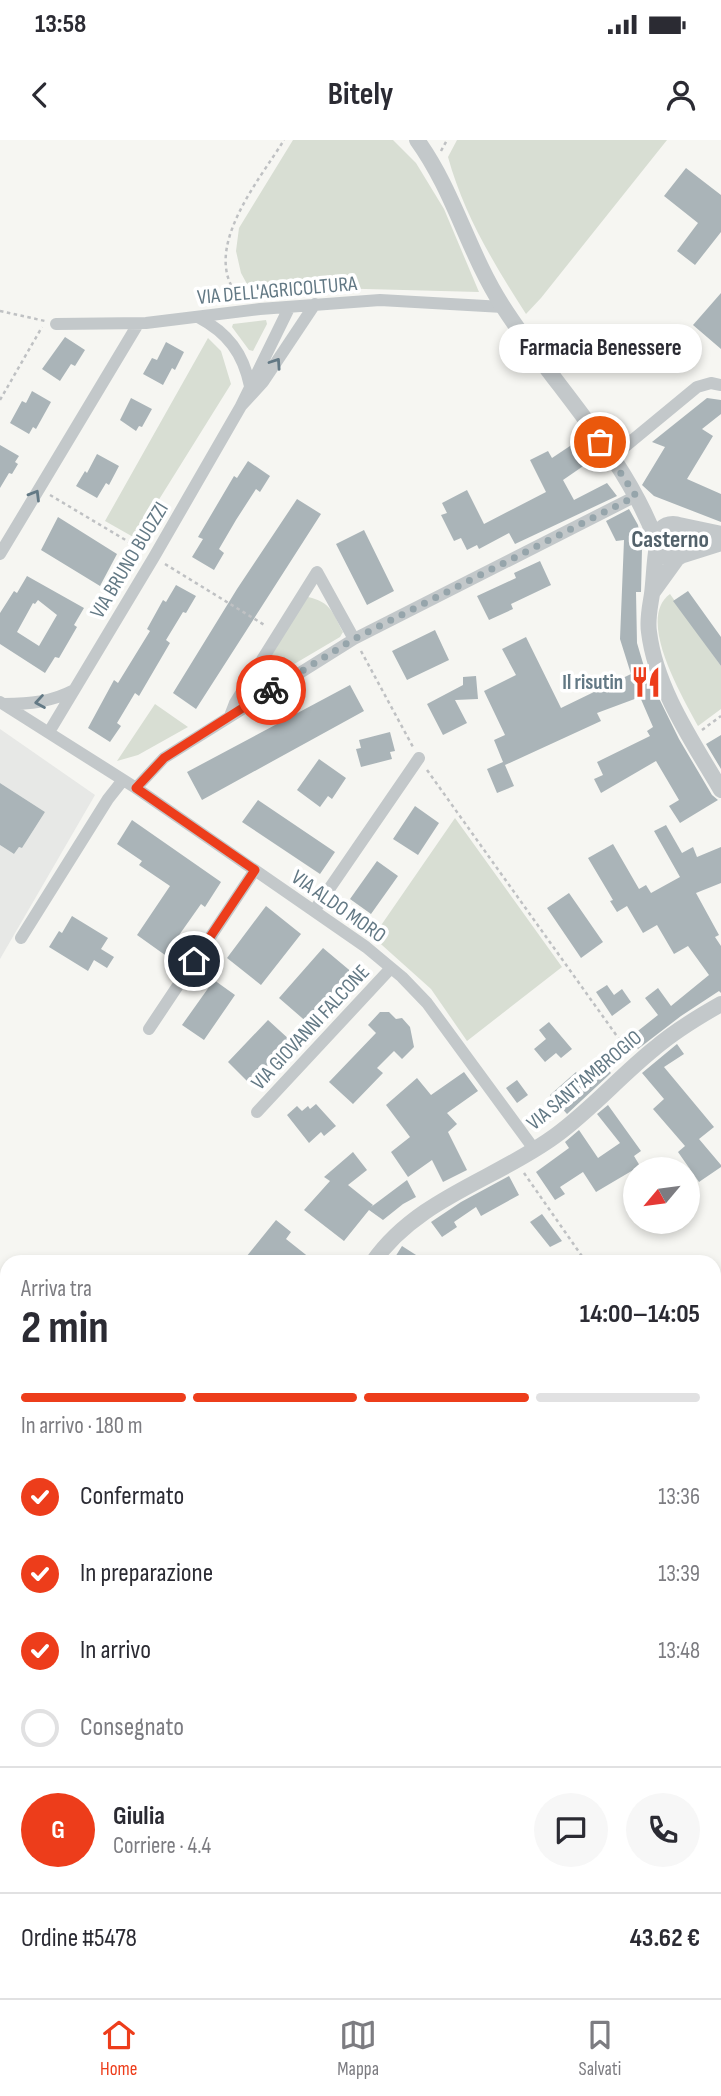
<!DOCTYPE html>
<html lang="it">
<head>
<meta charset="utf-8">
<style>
	:root { --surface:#fff; --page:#f7f7f7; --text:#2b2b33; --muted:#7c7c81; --line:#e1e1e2; --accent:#ed3d1b }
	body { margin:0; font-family:"Sofia Sans Condensed",sans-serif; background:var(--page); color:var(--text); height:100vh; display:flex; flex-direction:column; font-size:26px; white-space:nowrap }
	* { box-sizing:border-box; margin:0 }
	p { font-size:23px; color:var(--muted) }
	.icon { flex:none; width:38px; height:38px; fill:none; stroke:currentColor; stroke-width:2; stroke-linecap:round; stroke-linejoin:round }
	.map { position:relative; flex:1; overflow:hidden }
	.side { position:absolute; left:0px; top:1115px; width:721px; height:744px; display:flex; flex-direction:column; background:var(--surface); border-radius:21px 21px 0 0; box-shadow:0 4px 10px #0003 }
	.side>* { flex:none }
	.needle { width:46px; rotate:241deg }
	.tools { position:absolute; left:623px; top:1017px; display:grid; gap:14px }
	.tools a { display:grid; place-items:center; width:77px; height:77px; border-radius:50%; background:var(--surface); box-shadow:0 4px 10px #0003; font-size:35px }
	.pin { position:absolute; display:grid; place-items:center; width:60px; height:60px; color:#fff; margin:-30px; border:4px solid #fff; border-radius:50%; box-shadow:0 2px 7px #0007 }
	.courier { position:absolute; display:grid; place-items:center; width:70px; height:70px; margin:-35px; border:5px solid #ed3d1b; border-radius:50%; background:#fff; color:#222; box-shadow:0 2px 9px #0007 }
	.bubble { position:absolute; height:49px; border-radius:24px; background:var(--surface); box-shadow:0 4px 10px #0003; font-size:23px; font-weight:700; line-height:49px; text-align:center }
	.overview em { font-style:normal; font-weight:700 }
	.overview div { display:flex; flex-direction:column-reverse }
	.overview { display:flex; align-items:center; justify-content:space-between; height:119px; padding:0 21px }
	h1 { font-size:46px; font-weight:700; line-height:52px }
	.bar { display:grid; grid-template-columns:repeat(4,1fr); gap:10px 7px; align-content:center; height:84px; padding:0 21px }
	.bar i { height:9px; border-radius:5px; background:var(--line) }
	.bar .selected { background:var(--accent) }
	.bar p { grid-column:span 4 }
	.line { display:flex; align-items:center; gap:18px; padding:0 21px; border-top:2px solid var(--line) }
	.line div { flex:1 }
	.round { display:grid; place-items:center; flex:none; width:74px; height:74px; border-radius:37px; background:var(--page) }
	ol { padding:0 21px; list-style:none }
	li { display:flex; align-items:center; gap:21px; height:77px }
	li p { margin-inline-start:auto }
	li .icon { padding:7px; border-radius:50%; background:var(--accent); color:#fff; stroke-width:4 }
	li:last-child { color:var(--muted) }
	li i { width:38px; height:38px; border:4px solid var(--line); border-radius:50% }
	.status { display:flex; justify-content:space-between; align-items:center; height:49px; padding:0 35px; background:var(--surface); direction:ltr }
	.status svg { height:19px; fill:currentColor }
	header { display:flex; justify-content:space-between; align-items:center; height:91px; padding:0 21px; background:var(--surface); font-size:32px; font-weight:700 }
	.dock { display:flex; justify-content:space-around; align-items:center; height:98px; border-top:2px solid var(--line); background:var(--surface); font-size:19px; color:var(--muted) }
	.dock a { display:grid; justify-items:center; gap:4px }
	.dock .selected { color:var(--accent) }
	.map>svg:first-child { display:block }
	.built { fill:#e7e8e6 }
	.green { fill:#d8ded3 }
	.building { fill:#aab4b8; fill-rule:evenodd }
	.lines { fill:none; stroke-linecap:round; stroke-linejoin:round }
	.path { stroke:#bfc1c3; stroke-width:2.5; stroke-dasharray:3.5 3.5; stroke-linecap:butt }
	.minor { stroke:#c3c8ca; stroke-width:12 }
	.tertiary { stroke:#c3c8ca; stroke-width:16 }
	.oneway { stroke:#637985 }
	.done { stroke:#96a5ab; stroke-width:7; stroke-dasharray:0 12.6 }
	.route { stroke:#ed3d1b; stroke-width:9 }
	.labels { text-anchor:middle; stroke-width:7; stroke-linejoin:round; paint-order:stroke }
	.street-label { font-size:21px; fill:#637985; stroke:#fff }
	.poi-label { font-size:21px; font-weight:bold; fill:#637985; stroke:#fff; text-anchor:end }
	.quarter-label { font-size:24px; font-weight:bold; fill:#52616a; stroke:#fff }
</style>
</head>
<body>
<div class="status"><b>13:58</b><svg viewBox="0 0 49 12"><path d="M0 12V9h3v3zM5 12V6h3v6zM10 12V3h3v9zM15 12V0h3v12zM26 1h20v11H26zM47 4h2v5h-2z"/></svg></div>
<header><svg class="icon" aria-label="back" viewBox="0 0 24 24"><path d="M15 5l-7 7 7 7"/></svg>Bitely<svg class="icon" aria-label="person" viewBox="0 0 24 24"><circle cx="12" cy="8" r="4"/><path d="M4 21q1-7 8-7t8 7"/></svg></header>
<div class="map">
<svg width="721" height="1858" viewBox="0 0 721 1858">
	<rect width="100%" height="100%" fill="#f6f6f2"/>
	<path class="built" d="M0 589 95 655 0 819V705L14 714 19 707 22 708 45 672 0 643Z"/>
	<path class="green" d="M293 0H393L416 23 444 69 479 152 328 148 280 156 256 151 247 144 241 133 236 111 239 88Z
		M457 0H667L541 158 526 174C494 124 464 75 448 17Z
		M266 180 267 184 253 211 249 210 232 187 233 184Z
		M208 198 221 211 231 244 135 398 105 381Z
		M670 454 721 526V569L698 586C684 559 635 479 670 454Z
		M308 457C331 462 333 473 343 492L340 497 262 543H256L255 535Z
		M155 564 188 587 138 615 117 621Z
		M455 678 562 827 467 901 431 849 373 797Z
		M721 1456V1543L714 1548V1468Z
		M7 1753V1852H125L121 1858H0V1757Z
		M249 1852H557L554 1858H263Z"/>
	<path class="building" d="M686 28 721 55V92L695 125 677 111 698 83 664 56Z
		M721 153V209L693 185Z
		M65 197 85 210 75 226 71 224 60 241 42 229Z
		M166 202 184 212 175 230 172 228 163 245 143 234 152 218 157 220Z
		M32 251 51 262 36 289 33 287 29 294 10 283 22 261 26 263Z
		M131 258 152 269 142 287 139 286 136 291 120 280Z
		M707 258 721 260V274L702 289 713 296 687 339 721 354V382L654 356 642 345 665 307 652 302Z
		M579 300 592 320 563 340 574 360 607 343 617 356 515 404 509 393 479 409 477 405 467 410 461 398 454 401 441 375 447 373 442 363 467 350 484 384 546 352 530 320 548 311 552 318Z
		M0 305 19 316 15 322 18 324 12 334 9 333 0 348Z
		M97 314 119 326 109 345 106 343 97 358 76 346 85 331 87 333Z
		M248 321 270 336 260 352 256 349 236 380 219 409 224 413 214 430 192 417 203 399 198 397 234 336 237 338Z
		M297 359 321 374 196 569 173 553 237 449Z
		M629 369 638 385 642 408 641 452H636L637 503 645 530 679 599 712 655 718 660 680 683 669 666 679 660 656 621 601 653 594 639 603 635 597 622 650 596 647 591 653 587 640 557 597 573 601 581 505 625 514 646 497 653 487 629 503 622 494 600 505 595 484 551 516 535 502 509 526 497 561 568 631 534 620 499 624 400 616 401 606 381Z
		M58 377 117 414 100 446 41 410Z
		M364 390 394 451 367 465 336 404Z
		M540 421 551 445 511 464 513 469 489 480 477 456 516 438 514 433Z
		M27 436 84 468 74 485 77 487 59 518 55 517 45 533 0 504V473L14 451 17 453ZM38 460 57 475 39 506 17 492 33 463 35 464Z
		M176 445 196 456 186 473 183 472 166 500 170 503 139 556 135 553 117 583 121 586 110 602 88 588 114 540 118 543 150 491 147 489 163 460 166 462Z
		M688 451 721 497V526L673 461Z
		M435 490 449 520 407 540 392 511Z
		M476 536 478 559 455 560 467 583 443 595 427 564 463 545V537Z
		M350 545 364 571 202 660 187 632Z
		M390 592 395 611 390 612 392 619 361 627 356 609 361 608 359 600Z
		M721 595V629L706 604Z
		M319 619 346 638 332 659 328 656 320 667 297 650Z
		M0 643 45 672 22 708 19 707 14 714 0 705Z
		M258 660 335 712 320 734 242 682Z
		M415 666 439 683 418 715 393 699Z
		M132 680 221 742 205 767 201 764 165 815 137 795 170 746 139 725 142 721 117 704Z
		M666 685 682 713 693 707 697 717 721 707V743L696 753 719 795 715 797 721 806V853L719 851 681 876 638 909 629 898 658 875 645 858 658 848 671 866 709 835 688 806 674 814 657 785 643 793 627 766 617 772 610 761 613 760 588 718 613 704 639 749 646 745 651 753 680 737 654 691Z
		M377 721 398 736 371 774 350 759Z
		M569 753 603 802 581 818 547 768Z
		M266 766 301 794 261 845 227 818Z
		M72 776 108 798 101 809 114 817 107 828 94 820 88 831 49 807 59 791 62 793Z
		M323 808 354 834 309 884 279 858Z
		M214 840 235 855 204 900 182 885Z
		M607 845 614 855 622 849 631 862 612 876 596 852Z
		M380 872H389L396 879 402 878 410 887 414 907 402 919 394 911 377 928 383 933 353 964 329 942 376 893 368 885Z
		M268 880 291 901 250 944 228 922Z
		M549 882 572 909 561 918 556 913 545 922 534 909 546 899 539 890Z
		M677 904 684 914 664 927 714 987 699 999 721 1025V1027L699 1042 678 1012 685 1006 653 969 664 959 642 933Z
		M602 923 611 933 567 974 550 955 576 932 582 940Z
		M464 932 478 951 447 973 457 984 448 992 467 1030 443 1042 432 1020 408 1037 391 1012 410 997 386 965 417 938 431 955Z
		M517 940 528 955 517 963 506 948Z
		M316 964 336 986 324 996 321 992 309 1003 287 975 297 966 302 971 308 966 310 969Z
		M608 965 641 1011 634 1016 640 1026 596 1052 583 1032 560 1047 565 1054 555 1060 536 1032 569 1008 565 1002 579 990 598 1018 620 1003 597 974Z
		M353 1012 367 1030 348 1045 373 1065 371 1067 407 1040 416 1057 403 1064 383 1080 369 1070 344 1101 304 1070 330 1041 324 1037Z
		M509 1036 519 1055 481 1076 476 1067 454 1082 457 1087 442 1097 431 1082 461 1062Z
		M542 1074 562 1101 550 1107 530 1082Z
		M276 1080 291 1092 286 1099 315 1122H242Z
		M402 1106 427 1122H392Z"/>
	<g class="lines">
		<path class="path" d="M441 11 447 0
			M239 157C199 111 259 41 284 0
			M0 171 45 181
			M0 260 42 187
			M50 355 144 411
			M165 424 266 486
			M361 511 413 607
			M702 590 721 576
			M427 630 629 913
			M524 1033 586 1122
			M87 1852 92 1858
			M283 1852 312 1858
			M127 1858 137 1852"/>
		<path class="minor" d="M289 168 241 266 263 242 315 164
			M198 177C228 193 243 213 250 246
			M56 184 146 183 260 169 380 160 503 167
			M611 318 697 247 711 243 721 245
			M0 414 138 184
			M0 562 136 648 366 807 402 837 427 863 534 1009
			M4 564C30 564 51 562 74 550
			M230 576 235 563 317 432 354 499
			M49 592 154 417 241 266
			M136 648 164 618 354 499 636 356
			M314 771 419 618
			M21 798 108 659 123 640
			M149 889 255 730
			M257 972 391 828"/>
		<path class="tertiary" d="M417 0C454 51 468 112 502 165 552 244 623 312 656 400
			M656 401a17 17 0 1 1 34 0a17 17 0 1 1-34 0Z
			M679 385 721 394
			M657 406C654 422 654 438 652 454 650 467 647 479 649 492 656 549 693 602 721 650
			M683 415 721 403
			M652 453 678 417
			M373 1122C418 1058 495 1040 555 996 591 970 620 936 655 908 675 891 698 877 721 864
			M0 1565 7 1548
			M0 1592 7 1633
			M0 1728 7 1712"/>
	</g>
	<defs><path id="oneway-chevron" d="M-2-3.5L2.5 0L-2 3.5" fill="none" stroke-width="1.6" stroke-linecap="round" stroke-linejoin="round" transform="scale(1.75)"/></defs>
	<g class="oneway">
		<use href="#oneway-chevron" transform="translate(276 223) rotate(-56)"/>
		<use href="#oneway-chevron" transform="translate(35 355) rotate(-59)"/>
		<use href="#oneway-chevron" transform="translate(40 562) rotate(171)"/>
	</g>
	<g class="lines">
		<path class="done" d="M271 550 354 499 636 356 600 302"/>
		<path class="route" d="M194 821 255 730 136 648 164 618 271 550"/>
	</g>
	<defs>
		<symbol id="restaurant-bare" viewBox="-9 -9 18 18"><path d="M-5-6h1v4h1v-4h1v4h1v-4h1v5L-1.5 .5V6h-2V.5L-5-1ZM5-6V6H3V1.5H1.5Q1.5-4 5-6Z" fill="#ed3d1b" stroke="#fff" stroke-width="2.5" paint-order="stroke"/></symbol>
	</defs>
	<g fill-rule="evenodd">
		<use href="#restaurant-bare" x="624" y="520" width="44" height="44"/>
	</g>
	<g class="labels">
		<g class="street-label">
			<text transform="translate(277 150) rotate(-5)" y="7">VIA DELL'AGRICOLTURA</text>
			<text transform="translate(129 420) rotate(-59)" y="7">VIA BRUNO BUOZZI</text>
			<text transform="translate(339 766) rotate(35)" y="7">VIA ALDO MORO</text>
			<text transform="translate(310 887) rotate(-47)" y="7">VIA GIOVANNI FALCONE</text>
			<text transform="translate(584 940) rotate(-40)" y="7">VIA SANT'AMBROGIO</text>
		</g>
		<g class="poi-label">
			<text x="623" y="549">Il risutin</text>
		</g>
		<g class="quarter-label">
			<text x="670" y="407">Casterno</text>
		</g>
	</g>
</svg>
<div class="tools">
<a><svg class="needle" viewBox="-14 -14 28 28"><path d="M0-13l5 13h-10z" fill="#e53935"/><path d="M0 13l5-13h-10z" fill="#7c7c81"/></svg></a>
</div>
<div class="pin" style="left:600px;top:302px;background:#ea580c"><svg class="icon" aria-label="bag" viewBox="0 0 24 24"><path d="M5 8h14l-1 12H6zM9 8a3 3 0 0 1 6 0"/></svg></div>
<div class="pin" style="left:194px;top:821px;background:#1f2937"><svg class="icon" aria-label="home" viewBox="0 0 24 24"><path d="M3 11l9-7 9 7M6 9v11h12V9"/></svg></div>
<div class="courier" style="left:271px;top:550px"><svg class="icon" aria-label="bike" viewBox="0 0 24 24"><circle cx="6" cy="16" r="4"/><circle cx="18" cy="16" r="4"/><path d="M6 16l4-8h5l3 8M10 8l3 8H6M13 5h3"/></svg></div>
<div class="bubble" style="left:499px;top:184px;width:203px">Farmacia Benessere</div>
<section class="side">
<div class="overview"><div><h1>2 min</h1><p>Arriva tra</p></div><em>14:00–14:05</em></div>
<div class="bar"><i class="selected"></i><i class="selected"></i><i class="selected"></i><i></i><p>In arrivo · 180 m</p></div>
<ol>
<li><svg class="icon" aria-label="check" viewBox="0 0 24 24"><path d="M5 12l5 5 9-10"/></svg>Confermato<p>13:36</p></li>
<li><svg class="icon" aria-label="check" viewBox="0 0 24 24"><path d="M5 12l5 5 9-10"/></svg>In preparazione<p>13:39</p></li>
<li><svg class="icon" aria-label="check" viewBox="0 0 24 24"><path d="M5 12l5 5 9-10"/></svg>In arrivo<p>13:48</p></li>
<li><i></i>Consegnato</li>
</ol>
<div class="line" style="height:126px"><b class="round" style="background:var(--accent);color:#fff">G</b><div><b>Giulia</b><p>Corriere · 4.4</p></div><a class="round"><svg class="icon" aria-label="chat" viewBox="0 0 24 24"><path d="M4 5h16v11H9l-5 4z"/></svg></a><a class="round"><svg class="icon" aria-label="phone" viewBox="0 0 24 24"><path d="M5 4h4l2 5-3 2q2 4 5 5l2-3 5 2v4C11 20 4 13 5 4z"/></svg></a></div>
<div class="line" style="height:91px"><div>Ordine #5478</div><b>43.62 €</b></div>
</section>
</div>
<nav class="dock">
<a class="selected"><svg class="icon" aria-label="home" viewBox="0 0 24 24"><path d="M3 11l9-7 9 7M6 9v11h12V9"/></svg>Home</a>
<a><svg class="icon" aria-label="map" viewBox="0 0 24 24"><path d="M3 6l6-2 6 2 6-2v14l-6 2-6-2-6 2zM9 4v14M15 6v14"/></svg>Mappa</a>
<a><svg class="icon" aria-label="saved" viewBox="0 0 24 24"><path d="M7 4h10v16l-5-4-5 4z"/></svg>Salvati</a>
</nav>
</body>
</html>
